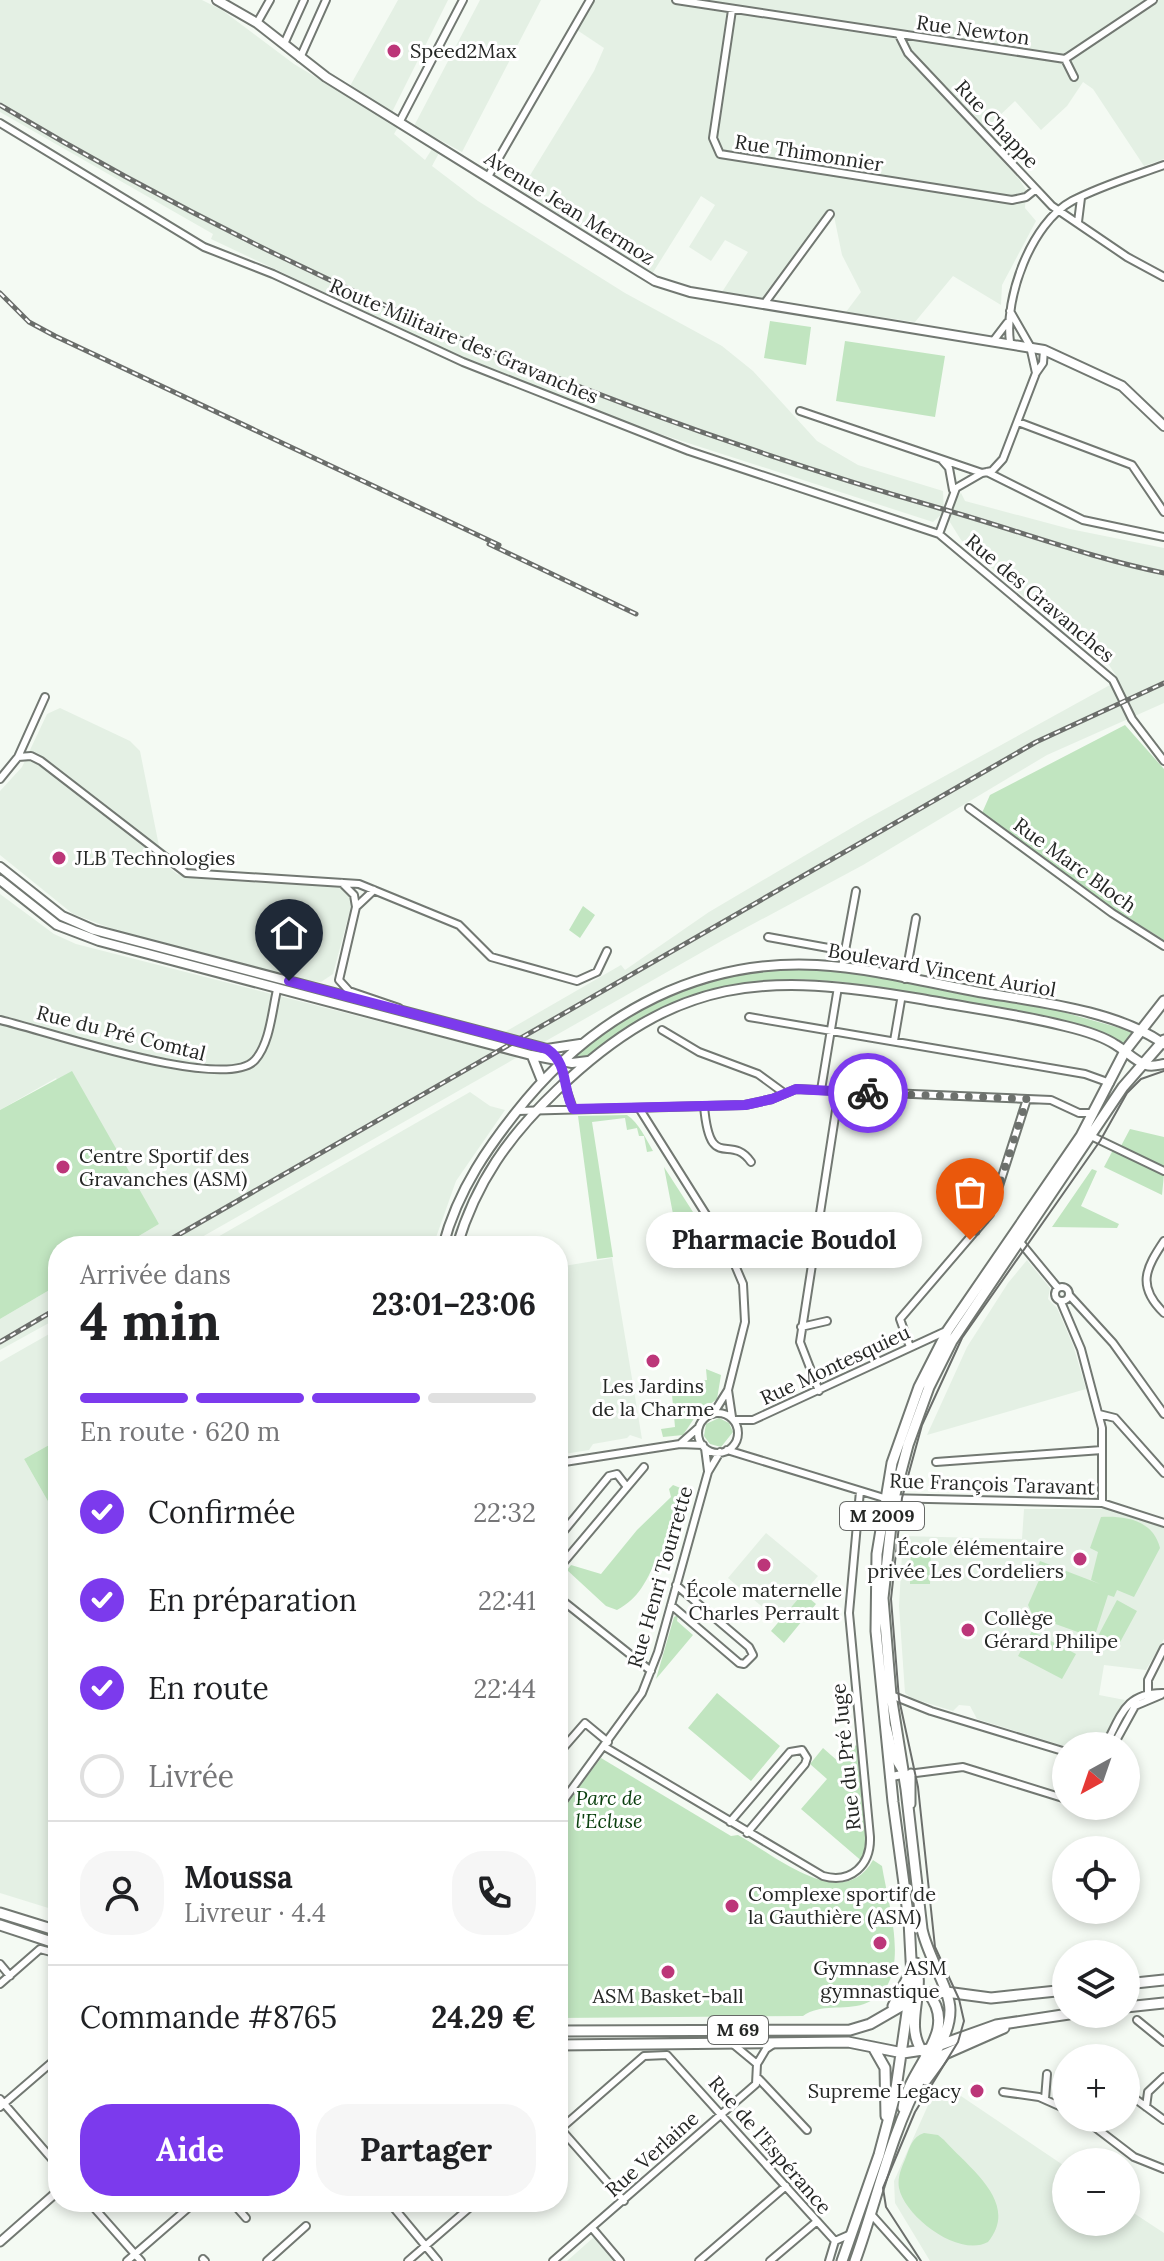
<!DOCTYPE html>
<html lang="fr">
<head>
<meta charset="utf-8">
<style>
	:root { --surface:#fff; --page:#f6f6f6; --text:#202124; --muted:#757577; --line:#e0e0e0; --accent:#7c3aed }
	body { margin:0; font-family:Lora,serif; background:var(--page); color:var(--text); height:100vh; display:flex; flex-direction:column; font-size:30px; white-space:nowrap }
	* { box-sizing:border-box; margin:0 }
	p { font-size:26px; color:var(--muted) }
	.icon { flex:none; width:44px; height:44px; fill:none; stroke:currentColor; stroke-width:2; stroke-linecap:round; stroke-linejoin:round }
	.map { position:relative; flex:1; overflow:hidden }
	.sheet { position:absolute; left:48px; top:1236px; width:520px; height:976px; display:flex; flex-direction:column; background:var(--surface); border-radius:32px; box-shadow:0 4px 12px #0003 }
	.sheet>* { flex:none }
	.needle { width:52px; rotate:220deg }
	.tools { position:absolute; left:1052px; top:1732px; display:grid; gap:16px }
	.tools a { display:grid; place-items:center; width:88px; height:88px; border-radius:50%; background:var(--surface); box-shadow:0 4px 12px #0003; font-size:40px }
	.pin { position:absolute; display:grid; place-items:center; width:68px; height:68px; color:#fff; margin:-82px -34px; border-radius:50% 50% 50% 0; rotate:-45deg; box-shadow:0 0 8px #0007 }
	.pin .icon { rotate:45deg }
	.courier { position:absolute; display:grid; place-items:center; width:80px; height:80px; margin:-40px; border:6px solid #7c3aed; border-radius:50%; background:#fff; color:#222; box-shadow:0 2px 10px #0007 }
	.bubble { position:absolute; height:56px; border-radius:28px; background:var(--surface); box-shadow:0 4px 12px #0003; font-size:26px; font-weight:800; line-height:56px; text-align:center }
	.overview em { font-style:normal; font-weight:800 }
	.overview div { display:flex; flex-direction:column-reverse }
	.overview { display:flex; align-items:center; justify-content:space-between; height:136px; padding:0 32px }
	h1 { font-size:52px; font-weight:800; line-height:60px }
	.bar { display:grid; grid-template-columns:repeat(4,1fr); gap:12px 8px; align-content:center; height:96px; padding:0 32px }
	.bar i { height:10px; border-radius:6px; background:var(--line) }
	.bar .on { background:var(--accent) }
	.bar p { grid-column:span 4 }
	.line { display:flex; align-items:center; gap:20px; padding:0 32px; border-top:2px solid var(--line) }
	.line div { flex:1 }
	.round { display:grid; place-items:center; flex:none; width:84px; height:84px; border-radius:32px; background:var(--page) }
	ol { padding:0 32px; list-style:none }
	li { display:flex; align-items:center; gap:24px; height:88px }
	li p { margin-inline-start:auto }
	li .icon { padding:8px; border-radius:50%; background:var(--accent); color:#fff; stroke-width:4 }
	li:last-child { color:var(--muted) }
	li i { width:44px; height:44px; border:4px solid var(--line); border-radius:50% }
	.primary-button { display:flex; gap:16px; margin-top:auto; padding:16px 32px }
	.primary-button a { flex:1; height:92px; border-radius:32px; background:var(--accent); color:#fff; font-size:32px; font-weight:800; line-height:92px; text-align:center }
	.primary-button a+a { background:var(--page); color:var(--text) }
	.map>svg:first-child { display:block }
	.built { fill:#e4f0e4 }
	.green { fill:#c1e5c0 }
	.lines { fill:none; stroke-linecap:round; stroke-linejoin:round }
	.minor-casing { stroke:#727872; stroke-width:10 }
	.tertiary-casing { stroke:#727872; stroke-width:11 }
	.secondary-casing { stroke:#727872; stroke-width:12 }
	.primary-casing { stroke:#727872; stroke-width:13 }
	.minor { stroke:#fff; stroke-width:6 }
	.tertiary { stroke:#fff; stroke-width:7 }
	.secondary { stroke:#fff; stroke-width:8 }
	.primary { stroke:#fff; stroke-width:9 }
	.tram { stroke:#6b6e6b; stroke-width:2 }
	.rail-casing { stroke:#6b6e6b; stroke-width:5 }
	.rail { stroke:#fff; stroke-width:2; stroke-dasharray:6; stroke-linecap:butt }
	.done { stroke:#6d716d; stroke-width:8; stroke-dasharray:0 14.4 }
	.route { stroke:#7c3aed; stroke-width:10 }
	.poi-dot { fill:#bc3679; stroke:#fff; stroke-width:3 }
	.labels { text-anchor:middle; stroke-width:6; stroke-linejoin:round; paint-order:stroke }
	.shield { fill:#fff; stroke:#666866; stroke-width:2 }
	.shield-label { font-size:18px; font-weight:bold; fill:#252725 }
	.street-label { font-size:20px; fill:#252725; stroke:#fff }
	.poi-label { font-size:20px; fill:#252725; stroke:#fff; text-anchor:start }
	.park-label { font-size:20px; font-style:italic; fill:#0b400f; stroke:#fff }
</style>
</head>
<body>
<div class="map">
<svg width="1164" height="2261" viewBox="0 0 1164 2261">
	<rect width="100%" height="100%" fill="#f4faf3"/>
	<path class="built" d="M0 0H202L222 10 294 64 398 127 394 134 425 160 432 149 439 153 432 166 478 201 625 293 722 346 753 371 817 441 858 465 943 491 944 512 933 522 623 422 440 347 211 239 213 234 0 112Z
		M398 0H448L392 112 350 86Z
		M480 0H541L462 152 414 126Z
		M595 0H1164V159L1144 166 1093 89 1083 82 1067 106 1041 130 1015 101 979 135 1019 179 1026 190 1025 208 1036 221 1002 285 1001 305 953 276 915 322 846 312 861 292 842 255 834 216 830 214 768 299 722 292 748 252 725 240 711 261 689 247 715 205 701 196 652 274 521 190 594 71 604 48 577 30Z
		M961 493 965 501 1070 529 1164 548V703L1047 755 863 865 725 939 186 1246H122L159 1224 56 1078 0 1110V894L54 934 76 944 479 1047 621 965 625 970 709 912 865 820 1119 680 1109 665 1026 599 961 540 948 519 953 501Z
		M60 708 130 741 140 751 160 851 165 864 177 874 199 879 344 887 352 903 333 974 321 982 303 980 118 931 73 914 0 855V791L22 767 47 714Z
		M470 1092 490 1106 505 1110 456 1181 433 1246H202Z
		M612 1258 642 1439 630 1435 627 1438 593 1444 589 1450 558 1455V1267Z
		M1027 1260 1050 1288 1048 1299 1057 1308 1073 1345 1086 1389 927 1435 967 1347 1008 1283Z
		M58 1285V1318L0 1350V1319Z
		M58 1329V1440L24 1459 58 1519V1911L0 1893V1362Z
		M1024 1509H1113L1164 1526V1639L1146 1670 1104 1665 1099 1695 1125 1700 1100 1746H1064L977 1719 970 1706 959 1705 953 1711 911 1698 905 1693 899 1606 903 1536 1022 1539Z
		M766 1533 818 1576 779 1621 728 1578Z
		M952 2090 1066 2167V2222H1126V2208L1164 2233V2261H930L895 2203 894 2181 934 2092 945 2100Z
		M594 2237 615 2261H567Z"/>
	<path class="green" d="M770 321 811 327 806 365 764 358Z
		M845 341 945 356 935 417 836 401Z
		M1125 725 1164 769V940L1111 907 982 813 990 795Z
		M583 906 595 915 580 938 569 930Z
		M797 968 848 972 1038 1005 1134 1032 1125 1047 1045 1018 843 982 797 979 739 984 693 997 664 1008 621 1032 592 1054 575 1059 574 1054C638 1001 714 971 797 968Z
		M72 1071 159 1224 122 1246H58V1285L0 1319V1110Z
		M627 1115C639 1123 646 1139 653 1151L647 1152 644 1136H639L637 1128 627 1130 625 1118 592 1122 613 1257 597 1259 578 1116Z
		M1130 1129 1164 1137V1168L1121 1146Z
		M1113 1150 1164 1174 1162 1195 1104 1167Z
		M664 1167 702 1226 677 1231 675 1218 668 1219 667 1215 673 1214Z
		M1092 1169 1097 1171 1081 1206 1119 1224 1117 1228 1052 1227Z
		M706 1369 721 1375 717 1399 697 1414 683 1435 663 1437 661 1429 675 1427 671 1384 707 1380Z
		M719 1418 729 1423 733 1432 721 1447 710 1444 704 1436 706 1424Z
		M58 1440V1519L24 1459Z
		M673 1485 683 1489C688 1511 672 1541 662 1559L656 1560C646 1582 639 1598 617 1610L606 1606 567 1570 571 1565 601 1574 637 1530 671 1497 669 1489Z
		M1101 1517C1126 1516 1153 1520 1160 1548L1134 1597 1117 1590 1114 1597 1108 1595 1096 1632 1089 1636 1033 1616 1028 1605 1043 1571 1037 1568 1040 1561 1100 1584 1091 1580 1098 1552 1090 1548Z
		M911 1543H931L930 1584H910Z
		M803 1593 816 1604 784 1643 771 1631Z
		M1117 1600 1137 1611 1118 1646 1098 1636Z
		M678 1615 677 1621 693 1635 656 1679 674 1617Z
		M1032 1631 1076 1654 1062 1679 1018 1656Z
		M717 1693 780 1746 751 1781 688 1728Z
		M856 1745 861 1750 871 1843 864 1863 801 1809 827 1779 810 1764 823 1748 840 1763Z
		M601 1758 731 1836 738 1835C776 1856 843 1914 873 1860L882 1866C888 1905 916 1987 864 2004 843 2011 821 2003 803 2016L558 2018V1814Z
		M924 2133 938 2135 944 2140C970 2169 1020 2203 988 2242 959 2258 905 2217 899 2188 897 2177 902 2167 906 2157 910 2147 912 2137 924 2133Z"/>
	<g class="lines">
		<defs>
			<path id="minor" d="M676 0 1065 59 1153 0
				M732 10 713 138 720 154 1012 200 1026 197 1036 189
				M257 23 270 0
				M899 35 908 53 1052 206 1127 257 1164 277
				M284 44 304 0
				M300 58 326 0
				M1065 59 1074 77
				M400 121 463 0
				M0 123 204 247 273 274 463 362 689 451 939 534
				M489 175 590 0
				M1078 222 1081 198
				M764 304 830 214
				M1010 311 1030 346 1036 373
				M994 340 1007 323
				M1010 342C1004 298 1031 223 1072 201 1100 186 1134 176 1164 165
				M1044 350 1043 363 1036 373 1003 459 992 471 982 473 956 488 939 534 1113 680 1132 719 1164 761
				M800 411 982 473
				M1018 422 1132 465 1164 512
				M942 460 949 468 953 490
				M987 472 1083 520 1164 537
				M18 757 31 756 41 761 186 873 359 884 459 925 491 957 577 981 597 972 607 951
				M0 779 18 757 45 697
				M969 808 1112 913 1164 946
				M342 883 354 895 356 907
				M374 890 356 907 339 980 349 991 399 1008
				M768 937 845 951
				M842 967 856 891
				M905 979 916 918
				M749 1017 1085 1074 1110 1083
				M0 1020C44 1030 226 1093 255 1060 270 1043 272 1011 277 990
				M662 1030 699 1052 758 1074 784 1093
				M894 1041 901 1000
				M564 1083 573 1109
				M821 1090 838 987
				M704 1106C710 1174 730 1132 751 1162
				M639 1108 729 1251 743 1284 745 1322 728 1390 713 1414
				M517 1111 745 1105 772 1099 796 1089 1051 1100 1079 1113H1094
				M1091 1136 1164 1171
				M787 1218 844 1233 852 1238
				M1164 1241C1146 1268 1136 1286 1164 1313
				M1020 1242 1058 1288
				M1055 1294a7 7 0 1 1 14 0a7 7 0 1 1-14 0Z
				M1070 1296 1113 1343 1164 1414
				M1061 1302 1081 1349 1102 1428V1503
				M801 1327 827 1321
				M910 1347 900 1319 990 1214 1027 1099
				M728 1390 732 1417
				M819 1391 800 1342 839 1091
				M698 1433a20 20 0 1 1 40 0a20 20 0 1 1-40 0Z
				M1099 1414 1115 1418 1164 1473
				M734 1420H753L946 1331
				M680 1444 698 1428
				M705 1448 708 1471
				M727 1450 884 1498 1102 1503 1164 1523
				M936 1462 1102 1450
				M558 1463 680 1444 703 1445
				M558 1538 609 1476 617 1474 627 1487
				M558 1569 644 1467
				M558 1597 651 1671
				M671 1605 739 1663 744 1664 753 1655 749 1647 676 1585
				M891 1695 931 1711 1066 1752
				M1148 1696V1680L1164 1648
				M1105 1746C1121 1716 1125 1692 1164 1693
				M1113 1746 1135 1706 1161 1695
				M605 1747 823 1876C851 1884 871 1865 870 1837L849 1613 860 1491
				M558 1754 585 1723 608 1742
				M908 1774 963 1767 1066 1799
				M558 1808 642 1693 658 1652 708 1472 720 1452
				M730 1822 790 1752 802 1750 807 1758 805 1764 747 1833
				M0 1964 10 1976
				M0 1984 40 1949 51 1952 58 1960
				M1137 2020 1164 2042
				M757 2064 766 2049 775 2043
				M759 2079 807 2130
				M1003 2092 1039 2097 1066 2109
				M1126 2092 1164 2120
				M0 2099 58 2166
				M1045 2099 1047 2074
				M0 2107 58 2057
				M1146 2107 1148 2092 1164 2077
				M1083 2118 1134 2157 1164 2169
				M558 2126 624 2201
				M558 2131 644 2056 667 2055 835 2241 851 2234
				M89 2202 141 2261
				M232 2202 246 2218
				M389 2202 438 2261
				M870 2213 913 2261
				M592 2228 620 2261
				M203 2259 205 2261
				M127 2261 195 2202
				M267 2261 306 2226
				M408 2261 476 2202
				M553 2261 756 2084 757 2064 734 2045
				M699 2261 786 2186
				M770 2261 816 2222
				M829 2261 835 2241"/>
			<path id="tertiary" d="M887 1727 895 1759 904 1774 890 1777
				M911 1804V1773
				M0 2242 58 2191"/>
			<path id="secondary" d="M217 0 257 23 326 77 655 281 690 292 1044 350 1122 386 1164 426
				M0 867 62 916 94 930 547 1049 580 1044
				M0 880 57 925 99 941 531 1055 572 1063 588 1061
				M532 1056 542 1081
				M443 1246C458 1189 489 1145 526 1100 600 1012 701 959 817 965 871 968 926 982 979 992 1038 1002 1116 1010 1164 1044
				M457 1246C476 1182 509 1136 557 1090 677 975 765 972 921 999 969 1008 1018 1014 1065 1026 1082 1030 1101 1035 1116 1045 1126 1051 1135 1061 1146 1065 1152 1067 1158 1065 1164 1064"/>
			<path id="primary" d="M0 1913 58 1931
				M0 1925 58 1944
				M916 1963C925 1993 904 2024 922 2051
				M1126 1984 1164 1980
				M893 2006 910 1973
				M1126 2007 1164 2003
				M558 2031 850 2030 870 2024 922 1994 946 1992 991 1998 1066 1990
				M558 2045 848 2042 903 2053 929 2049 996 2025 1069 2014
				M873 2047 885 2068 886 2116
				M926 2080 945 2054 1004 2028
				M903 2108C908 2067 961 2032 928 1993
				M842 2261 879 2155 895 2095 912 1978 909 1921 893 1802 876 1631 877 1554 892 1463 919 1387 948 1330 1081 1136 1125 1051 1164 1001
				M855 2261C877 2200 890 2135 922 2076 933 2054 950 2036 950 2010 950 1989 927 1955 922 1929L906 1789 891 1695 883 1598 894 1498 908 1445 929 1387 952 1341 1123 1087 1164 1040"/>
		</defs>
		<use href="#minor" class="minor-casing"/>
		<use href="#tertiary" class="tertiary-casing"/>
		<use href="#secondary" class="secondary-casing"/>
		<use href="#primary" class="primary-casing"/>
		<use href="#minor" class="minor"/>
		<use href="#tertiary" class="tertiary"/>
		<use href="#secondary" class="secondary"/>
		<use href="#primary" class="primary"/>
		<path class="tram" d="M921 2261 886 2207 883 2188 915 2112 958 2042 964 2021 959 1999 935 1947 918 1787 899 1699 891 1599 902 1498 922 1425 962 1338 1100 1141 1127 1093 1141 1079 1164 1071"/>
		<defs>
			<path id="rail" d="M0 105C295 281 610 413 939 508 1014 529 1087 557 1164 573
				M0 293 29 322 55 336 499 545
				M489 544 636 614
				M159 1246 1036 742 1164 683
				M0 1342 58 1308"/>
		</defs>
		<use href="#rail" class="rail-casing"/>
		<use href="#rail" class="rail"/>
	</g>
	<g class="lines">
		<path class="done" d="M868 1093 1027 1099 990 1214 970 1240"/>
		<path class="route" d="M289 981 547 1049C569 1064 562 1088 573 1109L745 1105 772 1099 796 1089 868 1093"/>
	</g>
	<g class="poi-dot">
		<circle cx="394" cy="51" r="8"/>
		<circle cx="59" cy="858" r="8"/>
		<circle cx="63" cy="1167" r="8"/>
		<circle cx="653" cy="1361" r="8"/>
		<circle cx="1080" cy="1559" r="8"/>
		<circle cx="764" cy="1565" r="8"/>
		<circle cx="968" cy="1630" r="8"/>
		<circle cx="732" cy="1906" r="8"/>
		<circle cx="880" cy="1943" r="8"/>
		<circle cx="668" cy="1972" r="8"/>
		<circle cx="977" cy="2091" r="8"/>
	</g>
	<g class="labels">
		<g class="shield">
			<rect x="840" y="1502" width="84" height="28" rx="6"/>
			<rect x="708" y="2016" width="60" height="28" rx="6"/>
		</g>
		<g class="shield-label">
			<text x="882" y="1522">M 2009</text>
			<text x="738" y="2036">M 69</text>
		</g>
		<g class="street-label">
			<text transform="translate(973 30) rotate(8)" y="7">Rue Newton</text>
			<text transform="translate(997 124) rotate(47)" y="7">Rue Chappe</text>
			<text transform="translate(809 153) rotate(9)" y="7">Rue Thimonnier</text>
			<text transform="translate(570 208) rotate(32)" y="7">Avenue Jean Mermoz</text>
			<text transform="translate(464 341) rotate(23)" y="7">Route Militaire des Gravanches</text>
			<text transform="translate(1040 598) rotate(40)" y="7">Rue des Gravanches</text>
			<text transform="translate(1075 865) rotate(36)" y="7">Rue Marc Bloch</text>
			<text transform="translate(942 970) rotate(10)" y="7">Boulevard Vincent Auriol</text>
			<text transform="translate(121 1033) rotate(14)" y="7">Rue du Pré Comtal</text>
			<text transform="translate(835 1365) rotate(-25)" y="7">Rue Montesquieu</text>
			<text transform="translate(992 1484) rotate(2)" y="7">Rue François Taravant</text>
			<text transform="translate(660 1577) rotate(-74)" y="7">Rue Henri Tourrette</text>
			<text transform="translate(846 1757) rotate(-96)" y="7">Rue du Pré Juge</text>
			<text transform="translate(770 2145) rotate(49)" y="7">Rue de l'Espérance</text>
			<text transform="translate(652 2154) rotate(-42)" y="7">Rue Verlaine</text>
		</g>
		<g class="poi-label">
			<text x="410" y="58">Speed2Max</text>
			<text x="75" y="865">JLB Technologies</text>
			<text x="79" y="1163">Centre Sportif des<tspan x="79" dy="23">Gravanches (ASM)</tspan></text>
			<text x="653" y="1393" text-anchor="middle">Les Jardins<tspan x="653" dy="23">de la Charme</tspan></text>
			<text x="1064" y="1555" text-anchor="end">École élémentaire<tspan x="1064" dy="23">privée Les Cordeliers</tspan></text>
			<text x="764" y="1597" text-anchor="middle">École maternelle<tspan x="764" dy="23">Charles Perrault</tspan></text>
			<text x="984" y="1625">Collège<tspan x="984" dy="23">Gérard Philipe</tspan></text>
			<text x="748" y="1901">Complexe sportif de<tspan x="748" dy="23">la Gauthière (ASM)</tspan></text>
			<text x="880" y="1975" text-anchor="middle">Gymnase ASM<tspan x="880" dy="23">gymnastique</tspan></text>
			<text x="668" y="2003" text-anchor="middle">ASM Basket-ball</text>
			<text x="961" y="2098" text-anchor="end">Supreme Legacy</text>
		</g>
		<g class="park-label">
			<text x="609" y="1805">Parc de<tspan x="609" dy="23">l'Ecluse</tspan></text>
		</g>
	</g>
</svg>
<div class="tools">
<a><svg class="needle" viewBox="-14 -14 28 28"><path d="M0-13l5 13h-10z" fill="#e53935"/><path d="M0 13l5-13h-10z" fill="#757577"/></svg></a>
<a><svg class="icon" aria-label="locate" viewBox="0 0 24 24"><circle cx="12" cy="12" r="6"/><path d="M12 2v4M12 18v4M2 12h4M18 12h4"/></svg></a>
<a><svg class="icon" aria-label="layers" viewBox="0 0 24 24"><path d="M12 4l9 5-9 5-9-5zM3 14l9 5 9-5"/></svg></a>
<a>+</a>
<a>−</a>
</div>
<div class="pin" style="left:970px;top:1240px;background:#ea580c"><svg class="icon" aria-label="bag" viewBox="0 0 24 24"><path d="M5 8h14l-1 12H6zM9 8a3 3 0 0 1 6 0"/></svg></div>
<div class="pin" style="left:289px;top:981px;background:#1f2937"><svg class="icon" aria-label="home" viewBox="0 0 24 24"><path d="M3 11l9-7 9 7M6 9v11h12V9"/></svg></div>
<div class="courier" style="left:868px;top:1093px"><svg class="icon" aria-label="bike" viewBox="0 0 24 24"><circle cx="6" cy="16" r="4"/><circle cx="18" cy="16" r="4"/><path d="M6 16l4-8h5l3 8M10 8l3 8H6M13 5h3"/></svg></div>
<div class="bubble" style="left:646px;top:1212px;width:276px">Pharmacie Boudol</div>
<section class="sheet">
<div class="overview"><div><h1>4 min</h1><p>Arrivée dans</p></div><em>23:01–23:06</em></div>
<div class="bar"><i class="on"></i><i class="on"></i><i class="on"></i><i></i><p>En route · 620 m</p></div>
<ol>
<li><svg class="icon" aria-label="check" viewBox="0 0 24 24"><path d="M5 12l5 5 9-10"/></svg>Confirmée<p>22:32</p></li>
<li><svg class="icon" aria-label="check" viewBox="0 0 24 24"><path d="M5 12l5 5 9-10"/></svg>En préparation<p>22:41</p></li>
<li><svg class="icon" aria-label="check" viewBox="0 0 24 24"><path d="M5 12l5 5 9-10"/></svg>En route<p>22:44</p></li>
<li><i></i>Livrée</li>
</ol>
<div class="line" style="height:144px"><a class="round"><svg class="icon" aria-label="person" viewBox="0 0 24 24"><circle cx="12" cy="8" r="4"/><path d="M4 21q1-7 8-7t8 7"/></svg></a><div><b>Moussa</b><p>Livreur · 4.4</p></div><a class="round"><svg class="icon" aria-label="phone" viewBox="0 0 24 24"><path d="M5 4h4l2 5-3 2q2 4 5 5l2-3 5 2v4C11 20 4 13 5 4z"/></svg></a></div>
<div class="line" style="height:104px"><div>Commande #8765</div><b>24.29 €</b></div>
<div class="primary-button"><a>Aide</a><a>Partager</a></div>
</section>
</div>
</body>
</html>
